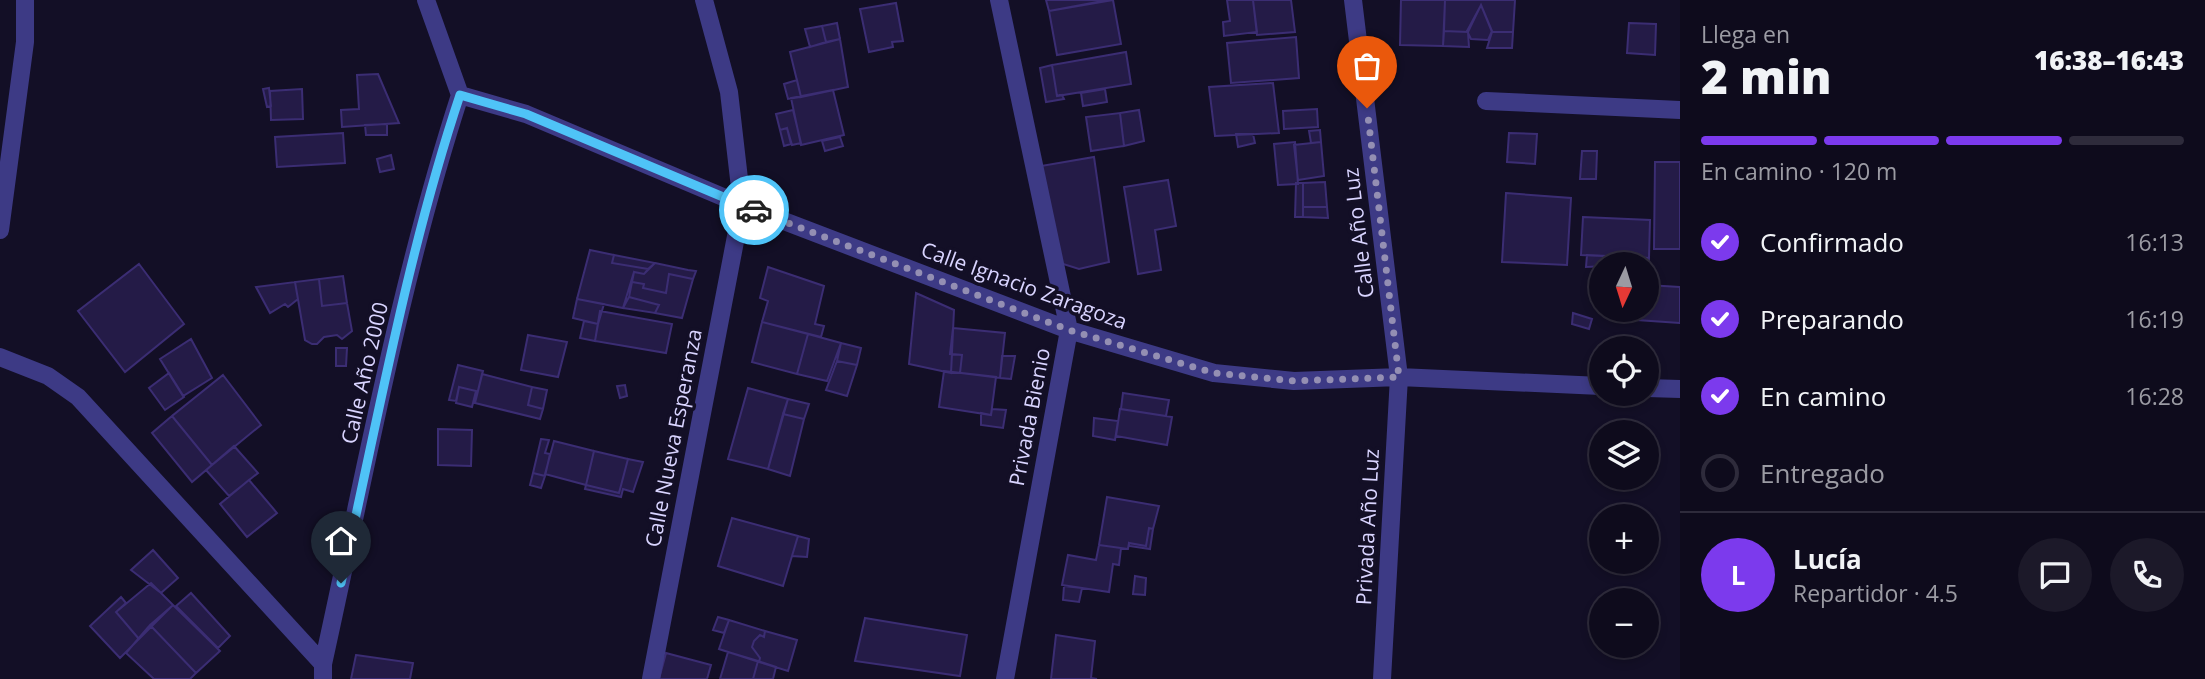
<!DOCTYPE html>
<html lang="es">
<head>
<meta charset="utf-8">
<style>
	:root { --surface:#0e0b1c; --page:#1c1929; --text:#f1f3f6; --muted:#9b9ba3; --line:#2e2b3b; --accent:#7c3aed }
	body { margin:0; font-family:"Open Sans",sans-serif; background:var(--page); color:var(--text); height:100vh; display:flex; flex-direction:column; font-size:26px; white-space:nowrap }
	* { box-sizing:border-box; margin:0 }
	p { font-size:23px; color:var(--muted) }
	.icon { flex:none; width:38px; height:38px; fill:none; stroke:currentColor; stroke-width:2; stroke-linecap:round; stroke-linejoin:round }
	.map { position:relative; flex:1; overflow:hidden }
	.side { display:flex; flex-direction:column; background:var(--surface); width:525px }
	.side>* { flex:none }
	.needle { width:46px; rotate:184deg }
	.tools { position:absolute; left:1589px; top:252px; display:grid; gap:14px }
	.tools a { display:grid; place-items:center; width:70px; height:70px; border-radius:50%; background:var(--surface); box-shadow:0 4px 10px #0003,0 0 0 2px var(--line); font-size:35px }
	.pin { position:absolute; display:grid; place-items:center; width:60px; height:60px; color:#fff; margin:-72px -30px; border-radius:50% 50% 50% 0; rotate:-45deg; box-shadow:0 0 7px #0007 }
	.pin .icon { rotate:45deg }
	.courier { position:absolute; display:grid; place-items:center; width:70px; height:70px; margin:-35px; border:5px solid #4fc3f7; border-radius:50%; background:#fff; color:#222; box-shadow:0 2px 9px #0007 }
	.head em { font-style:normal; font-weight:800 }
	.head div { display:flex; flex-direction:column-reverse }
	.head { display:flex; align-items:center; justify-content:space-between; height:119px; padding:0 21px }
	h1 { font-size:46px; font-weight:800; line-height:52px }
	.bar { display:grid; grid-template-columns:repeat(4,1fr); gap:10px 7px; align-content:center; height:84px; padding:0 21px }
	.bar i { height:9px; border-radius:5px; background:var(--line) }
	.bar .current { background:var(--accent) }
	.bar p { grid-column:span 4 }
	.line { display:flex; align-items:center; gap:18px; padding:0 21px; border-top:2px solid var(--line) }
	.line div { flex:1 }
	.round { display:grid; place-items:center; flex:none; width:74px; height:74px; border-radius:37px; background:var(--page) }
	ol { padding:0 21px; list-style:none }
	li { display:flex; align-items:center; gap:21px; height:77px }
	li p { margin-inline-start:auto }
	li .icon { padding:7px; border-radius:50%; background:var(--accent); color:#fff; stroke-width:4 }
	li:last-child { color:var(--muted) }
	li i { width:38px; height:38px; border:4px solid var(--line); border-radius:50% }
	main { display:flex; flex:1; min-height:0 }
	.map>svg:first-child { display:block }
	.building { fill:#241b47; stroke:#3b2d73; stroke-width:2 }
	.lines { fill:none; stroke-linecap:round; stroke-linejoin:round }
	.minor { stroke:#3d3a85; stroke-width:18 }
	.done { stroke:#948fb3; stroke-width:7; stroke-dasharray:0 12.6 }
	.route { stroke:#4fc3f7; stroke-width:9 }
	.labels { text-anchor:middle; stroke-width:7; stroke-linejoin:round; paint-order:stroke }
	.street-label { font-size:21px; fill:#d9d4ff; stroke:#130f26 }
</style>
</head>
<body>
<main>
<div class="map">
<svg width="1680" height="679" viewBox="0 0 1680 679">
	<rect width="100%" height="100%" fill="#130f26"/>
	<path class="building" d="M1046 0H1108L1049 11Z
		M1113 0 1121 44 1057 55 1049 11Z
		M1227 0H1253L1257 32 1224 36 1223 22 1230 21Z
		M1253 0H1291L1295 32 1257 35Z
		M1401 0H1445L1443 46 1400 45Z
		M1445 0H1515L1513 32H1492L1481 5 1468 32 1444 31Z
		M896 3 903 41 892 42 893 47 869 52 860 9Z
		M1481 5 1492 31 1488 40 1471 39 1467 31Z
		M837 23 840 39 826 42 822 26Z
		M1629 23 1656 24 1655 55 1627 53Z
		M822 26 826 42 810 47 805 29Z
		M1444 31 1468 32 1469 47 1443 46Z
		M1492 32H1513L1512 48H1487Z
		M1296 37 1299 78 1231 83 1227 43Z
		M840 39 848 87 801 97 790 52Z
		M1126 52 1131 84 1057 96 1052 65Z
		M1052 65 1057 96 1062 95 1064 99 1046 102 1040 68Z
		M378 74 399 123 342 127 341 110 359 109 357 75Z
		M797 80 801 97 788 99 784 84Z
		M1273 83 1279 133 1215 136 1209 87Z
		M269 88 271 106 267 107 263 89Z
		M302 89 303 119 271 120 270 91Z
		M1105 89 1107 102 1083 106 1081 93Z
		M833 90 844 135 801 145 791 98Z
		M1317 109 1318 127 1284 129 1283 111Z
		M793 110 801 143 792 145 787 128 780 130 776 114Z
		M1139 110 1144 141 1124 146 1120 113Z
		M1120 113 1124 146 1091 151 1086 117Z
		M387 124V135H366L365 125Z
		M787 128 791 144 784 146 780 130Z
		M1320 130 1321 142 1311 143 1309 131Z
		M343 133 345 163 277 167 275 137Z
		M1509 133 1537 134 1535 164 1507 162Z
		M1236 134H1253L1255 143 1238 147Z
		M840 137 843 146 825 151 822 141Z
		M1295 142 1298 184 1278 185 1274 144Z
		M1321 142 1324 176 1298 180 1294 145Z
		M1582 151H1597L1596 179H1580Z
		M391 155 394 169 380 172 377 159Z
		M1094 157 1109 262 1079 269 1060 263 1041 166Z
		M1655 162H1680V249H1654Z
		M1168 180 1176 226 1155 230 1161 270 1138 274 1124 187Z
		M1325 182 1327 207H1303V183Z
		M1296 183H1303V217H1295Z
		M1506 193 1571 198 1567 265 1502 262Z
		M1303 207H1327L1328 218 1303 217Z
		M1583 217 1650 220 1649 258 1581 255Z
		M590 250 614 255 612 263 648 269 644 274 634 272 623 308 577 299Z
		M614 255 655 263 648 269 612 263Z
		M1587 255 1649 258 1648 270 1647 264 1586 267Z
		M655 263 688 270 696 271 693 279 669 274 666 293 643 288 644 284 632 282 634 272 644 274Z
		M139 264 184 324 125 372 78 311Z
		M768 267 824 286 815 324 824 326 821 337 762 322 768 301 760 298Z
		M669 274 693 279 682 318 655 313 659 305 629 297 632 282 644 284 643 288 666 293Z
		M343 276 347 303 322 306 319 279Z
		M319 279 322 306 347 303 352 331 342 339 337 335 324 337 317 344H312L305 340 295 282Z
		M295 282 298 299 288 307 285 304 270 313 256 287Z
		M1647 285 1680 287V323L1637 320V310H1647Z
		M916 293 954 310 951 373 909 364Z
		M629 297 659 305 655 313 623 308Z
		M577 299 604 304 598 324 573 318Z
		M600 311 672 324 666 353 595 341Z
		M1573 313 1592 319 1589 329 1572 324Z
		M584 321 598 324 595 341 580 338Z
		M762 322 808 334 797 374 752 362Z
		M953 328 1005 333 1000 378 960 373 962 355 950 354Z
		M808 334 841 343 827 381 797 374Z
		M528 335 567 342 558 377 521 370Z
		M191 339 212 378 183 396 160 359Z
		M841 343 861 348 857 365 837 361Z
		M336 348H347L346 366H336Z
		M952 354 962 355 960 373H951Z
		M1002 356H1015L1011 379 1000 378Z
		M837 361 857 365 847 396 826 390Z
		M458 365 483 371 475 403 476 391 459 387 456 401 449 400Z
		M944 371 996 377 991 415 939 407Z
		M169 373 184 397 165 410 149 388Z
		M482 374 532 387 528 405 543 409 540 419 475 403Z
		M223 375 261 425 212 465 172 416Z
		M625 385 627 396 620 398 617 386Z
		M459 387 476 391 472 407 456 403Z
		M532 387 547 390 543 409 528 405Z
		M748 388 788 399 768 469 728 459Z
		M1123 393 1169 400 1166 416 1121 409Z
		M788 399 809 404 804 419 783 414Z
		M992 409 1006 410 1003 428 981 425V413L991 415Z
		M1120 409 1172 417 1167 445 1116 436Z
		M783 414 804 419 790 476 768 469Z
		M172 416 212 465 192 482 152 433Z
		M1094 418 1118 421 1115 440 1093 436Z
		M438 429 472 430 471 466 438 465Z
		M541 439 549 440 545 453 550 454 545 476 533 473Z
		M554 441 594 451 586 485 545 474Z
		M234 446 258 473 229 496 206 470Z
		M594 451 628 459 619 493 586 485Z
		M628 459 643 462 633 492 623 489 621 497 585 489 586 485 619 493Z
		M533 473 545 476 541 488 530 485Z
		M249 480 277 513 247 537 220 504Z
		M1107 497 1159 506 1153 529 1149 528 1146 546 1129 543 1128 549 1099 545Z
		M732 518 798 536 783 586 718 566Z
		M1149 528 1153 529 1150 549 1129 546V543L1146 546Z
		M798 536 809 539 807 557 792 556Z
		M1099 545 1121 548 1119 565 1113 564 1109 592 1062 585 1068 555 1096 560Z
		M153 550 178 578 161 593 131 570Z
		M1135 576 1146 578 1145 595 1133 594Z
		M151 583 173 605 139 639 116 612Z
		M1064 586 1082 588 1079 602 1063 600Z
		M191 593 230 636 218 648 176 606Z
		M121 597 126 603 116 612 139 639 120 658 90 626Z
		M173 605 220 651 196 673 150 625Z
		M718 617 729 620 724 633 713 630Z
		M865 618 967 635 960 676 855 661Z
		M729 620 765 631 764 637 760 635 754 641 752 647 760 658 759 662 719 649Z
		M150 625 196 673 190 679H154L126 653Z
		M765 631 797 640 788 671 759 662 760 658 752 647 754 641 760 635 764 637Z
		M1056 635 1095 641 1091 678 1097 679H1051Z
		M728 652 758 661 753 679H720Z
		M666 653 711 665 707 679H659Z
		M356 655 413 663 410 679H351Z
		M758 661 776 667 773 679H753Z"/>
	<g class="lines">
		<path class="minor" d="M426 0 460 95
			M999 0 1069 330 1005 679
			M1353 0 1399 377 1382 679
			M460 95 526 114 742 205 1069 330 1214 373 1294 381 1399 377 1601 386
			M1486 101 1680 110
			M0 230 25 42V0
			M0 357 48 376 78 397 323 664
			M1647 388 1680 389
			M323 679V664C365 474 400 280 460 95
			M651 679 742 205 729 92 704 0"/>
	</g>
	<g class="lines">
		<path class="done" d="M754 210 1069 330 1214 373 1294 381 1399 377 1367 108"/>
		<path class="route" d="M341 583C378 420 407 254 460 95L526 114 754 210"/>
	</g>
	<g class="labels">
		<g class="street-label">
			<text transform="translate(1359 233) rotate(-97)" y="7">Calle Año Luz</text>
			<text transform="translate(1024 286) rotate(20)" y="7">Calle Ignacio Zaragoza</text>
			<text transform="translate(365 373) rotate(-77)" y="7">Calle Año 2000</text>
			<text transform="translate(1030 417) rotate(-79)" y="7">Privada Bienio</text>
			<text transform="translate(674 438) rotate(-79)" y="7">Calle Nueva Esperanza</text>
			<text transform="translate(1368 527) rotate(-87)" y="7">Privada Año Luz</text>
		</g>
	</g>
</svg>
<div class="tools">
<a><svg class="needle" viewBox="-14 -14 28 28"><path d="M0-13l5 13h-10z" fill="#e53935"/><path d="M0 13l5-13h-10z" fill="#9b9ba3"/></svg></a>
<a><svg class="icon" aria-label="locate" viewBox="0 0 24 24"><circle cx="12" cy="12" r="6"/><path d="M12 2v4M12 18v4M2 12h4M18 12h4"/></svg></a>
<a><svg class="icon" aria-label="layers" viewBox="0 0 24 24"><path d="M12 4l9 5-9 5-9-5zM3 14l9 5 9-5"/></svg></a>
<a>+</a>
<a>−</a>
</div>
<div class="pin" style="left:1367px;top:108px;background:#ea580c"><svg class="icon" aria-label="bag" viewBox="0 0 24 24"><path d="M5 8h14l-1 12H6zM9 8a3 3 0 0 1 6 0"/></svg></div>
<div class="pin" style="left:341px;top:583px;background:#1f2937"><svg class="icon" aria-label="home" viewBox="0 0 24 24"><path d="M3 11l9-7 9 7M6 9v11h12V9"/></svg></div>
<div class="courier" style="left:754px;top:210px"><svg class="icon" aria-label="car" viewBox="0 0 24 24"><path d="M5 17H2v-5l4-1 3-4h7l3 4 3 1v5h-3M9 17h6M6 11h13"/><circle cx="7" cy="17" r="2"/><circle cx="17" cy="17" r="2"/></svg></div>
</div>
<section class="side">
<div class="head"><div><h1>2 min</h1><p>Llega en</p></div><em>16:38–16:43</em></div>
<div class="bar"><i class="current"></i><i class="current"></i><i class="current"></i><i></i><p>En camino · 120 m</p></div>
<ol>
<li><svg class="icon" aria-label="check" viewBox="0 0 24 24"><path d="M5 12l5 5 9-10"/></svg>Confirmado<p>16:13</p></li>
<li><svg class="icon" aria-label="check" viewBox="0 0 24 24"><path d="M5 12l5 5 9-10"/></svg>Preparando<p>16:19</p></li>
<li><svg class="icon" aria-label="check" viewBox="0 0 24 24"><path d="M5 12l5 5 9-10"/></svg>En camino<p>16:28</p></li>
<li><i></i>Entregado</li>
</ol>
<div class="line" style="height:126px"><b class="round" style="background:var(--accent);color:#fff">L</b><div><b>Lucía</b><p>Repartidor · 4.5</p></div><a class="round"><svg class="icon" aria-label="chat" viewBox="0 0 24 24"><path d="M4 5h16v11H9l-5 4z"/></svg></a><a class="round"><svg class="icon" aria-label="phone" viewBox="0 0 24 24"><path d="M5 4h4l2 5-3 2q2 4 5 5l2-3 5 2v4C11 20 4 13 5 4z"/></svg></a></div>
</section>
</main>
</body>
</html>
